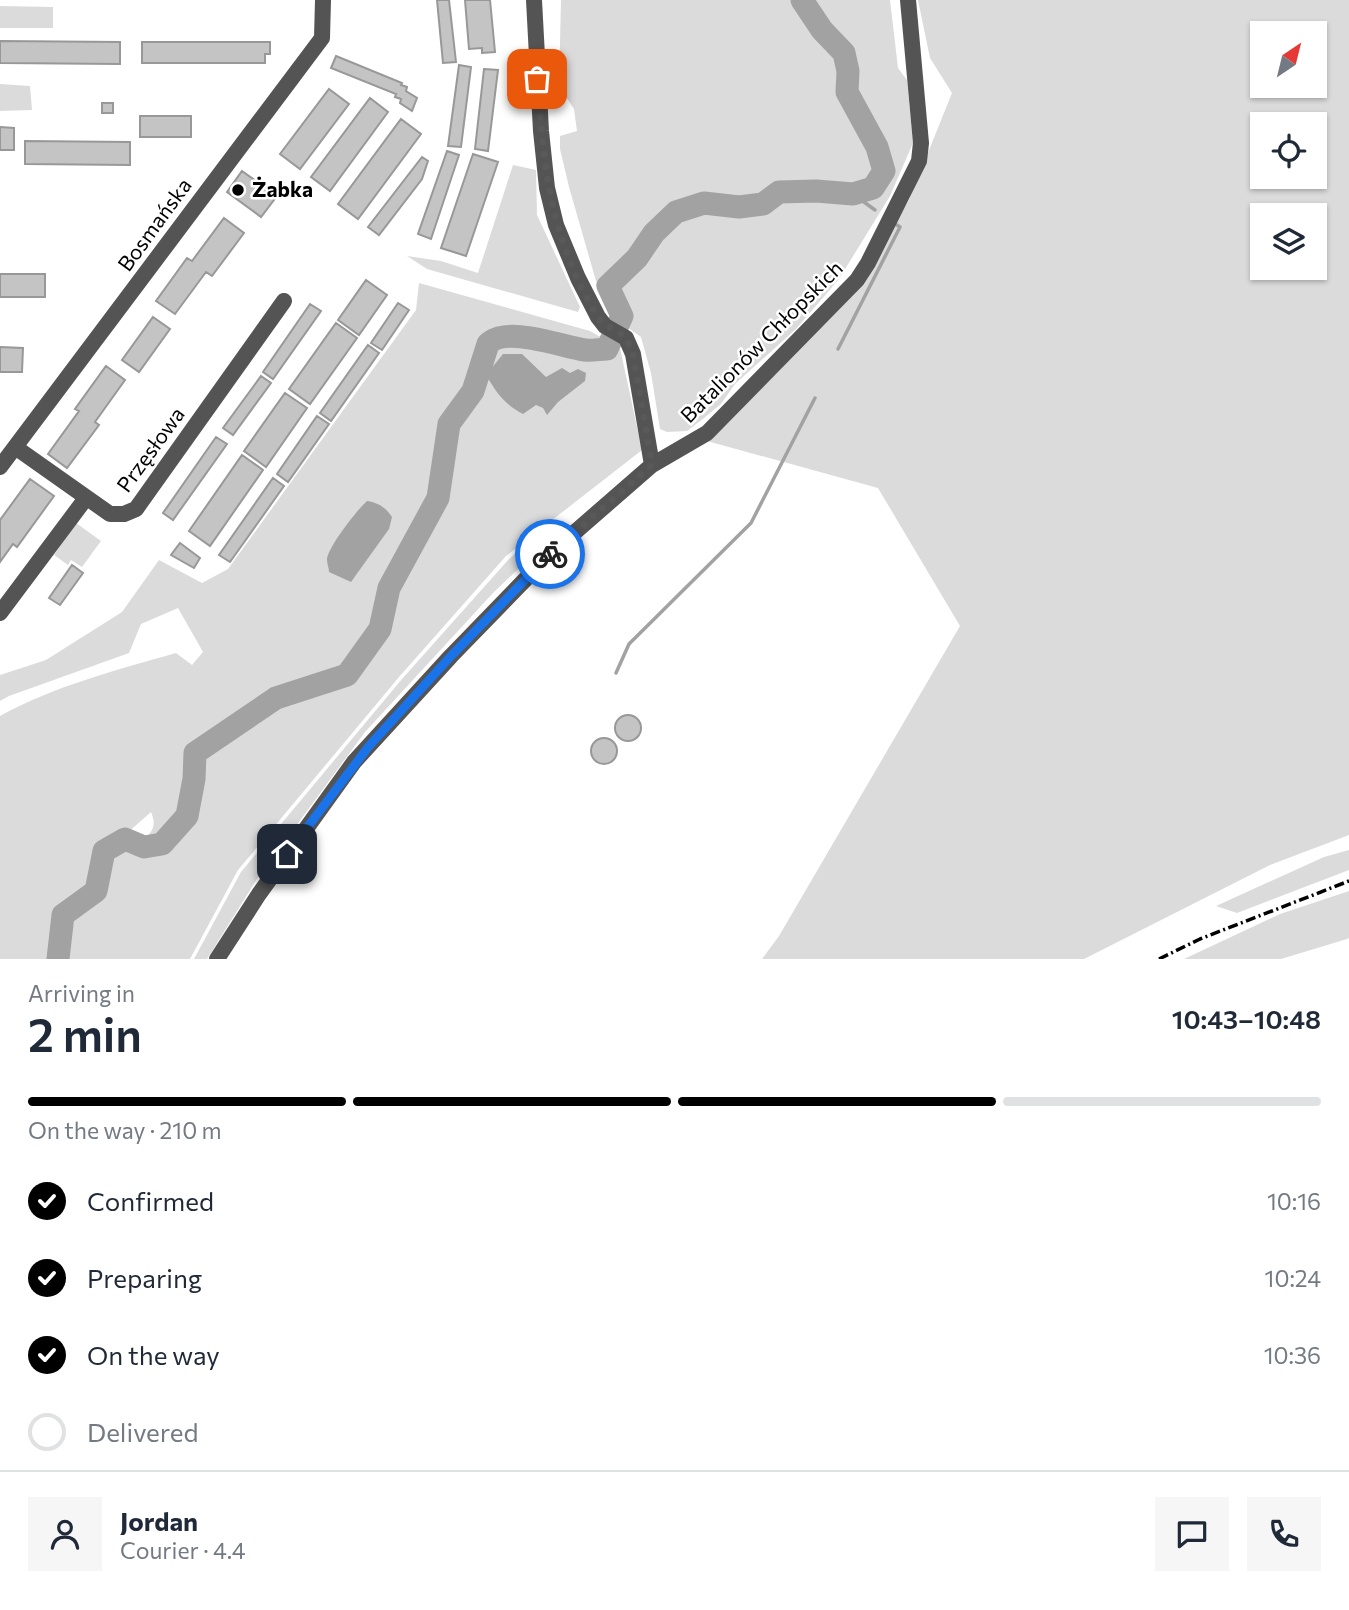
<!DOCTYPE html>
<html lang="en">
<head>
<meta charset="utf-8">
<style>
	:root { --surface:#fff; --page:#f6f6f7; --text:#1f2937; --muted:#747a83; --line:#e0e1e3; --accent:#000 }
	body { margin:0; font-family:Commissioner,sans-serif; background:var(--page); color:var(--text); height:100vh; display:flex; flex-direction:column; font-size:26px; white-space:nowrap }
	* { box-sizing:border-box; margin:0 }
	p { font-size:23px; color:var(--muted) }
	.icon { flex:none; width:38px; height:38px; fill:none; stroke:currentColor; stroke-width:2; stroke-linecap:round; stroke-linejoin:round }
	.map { position:relative; height:959px; overflow:hidden }
	.details { display:flex; flex-direction:column; background:var(--surface); flex:1 }
	.details>* { flex:none }
	.needle { width:46px; rotate:35deg }
	.fabs { position:absolute; left:1250px; top:21px; display:grid; gap:14px }
	.fabs a { display:grid; place-items:center; width:77px; height:77px; border-radius:0px; background:var(--surface); box-shadow:0 2px 5px #0004; font-size:35px }
	.pin { position:absolute; display:grid; place-items:center; width:60px; height:60px; color:#fff; margin:-30px; border-radius:14px; box-shadow:0 4px 10px #0006 }
	.courier { position:absolute; display:grid; place-items:center; width:70px; height:70px; margin:-35px; border:5px solid #1a73e8; border-radius:50%; background:#fff; color:#222; box-shadow:0 2px 9px #0007 }
	.headline em { font-style:normal; font-weight:600 }
	.headline div { display:flex; flex-direction:column-reverse }
	.headline { display:flex; align-items:center; justify-content:space-between; height:119px; padding:0 28px }
	h1 { font-size:46px; font-weight:600; line-height:52px }
	.bar { display:grid; grid-template-columns:repeat(4,1fr); gap:10px 7px; align-content:center; height:84px; padding:0 28px }
	.bar i { height:9px; border-radius:5px; background:var(--line) }
	.bar .current { background:var(--accent) }
	.bar p { grid-column:span 4 }
	.line { display:flex; align-items:center; gap:18px; padding:0 28px; border-top:2px solid var(--line) }
	.line div { flex:1 }
	.round { display:grid; place-items:center; flex:none; width:74px; height:74px; border-radius:0px; background:var(--page) }
	ol { padding:0 28px; list-style:none }
	li { display:flex; align-items:center; gap:21px; height:77px }
	li p { margin-inline-start:auto }
	li .icon { padding:7px; border-radius:50%; background:var(--accent); color:#fff; stroke-width:4 }
	li:last-child { color:var(--muted) }
	li i { width:38px; height:38px; border:4px solid var(--line); border-radius:50% }
	.map>svg:first-child { display:block }
	.green { fill:#dbdbdb; fill-rule:evenodd }
	.water { fill:#a2a2a2 }
	.lines { fill:none; stroke-linecap:round; stroke-linejoin:round }
	.stream { stroke:#a2a2a2; stroke-width:3.5 }
	.river { stroke:#a2a2a2; stroke-width:23 }
	.building { fill:#c4c4c4; stroke:#989898; stroke-width:2 }
	.minor { stroke:#545454; stroke-width:16 }
	.rail { stroke:#000; stroke-width:3.5; stroke-dasharray:10 3.5 2 3.5; stroke-linecap:butt }
	.done { stroke:#595959; stroke-width:7; stroke-dasharray:0 12.6 }
	.route { stroke:#1a73e8; stroke-width:9 }
	.poi-dot { fill:#000; stroke:#fff; stroke-width:2.5 }
	.labels { text-anchor:middle; stroke-width:5; stroke-linejoin:round; paint-order:stroke }
	.poi-label { font-size:21px; font-weight:bold; fill:#000; stroke:#fff; text-anchor:start }
	.street-label { font-size:21px; fill:#000; stroke:#fff }
</style>
</head>
<body>
<div class="map">
<svg width="1349" height="959" viewBox="0 0 1349 959">
	<rect width="100%" height="100%" fill="#fff"/>
	<path class="green" d="M561 0H890L898 68 907 80 913 143 890 196 839 279 796 329 735 384 721 404 704 418 687 431 667 432 660 429 651 373 641 337 614 318 596 281 569 187 560 149V136L577 131 574 109 559 86Z
		M918 0H1349V835L1270 865 1084 959H762L779 936 960 626 878 488 707 441 855 293 909 200 952 93 930 58ZM1262 33H1314V86H1262ZM1262 124H1314V177H1262ZM1262 215H1314V268H1262Z
		M0 6 53 7V28H0Z
		M0 84 30 86 32 110 0 111Z
		M513 165 536 170 537 215 580 307 578 312 427 269 407 256 441 261 478 273Z
		M419 283 590 331 620 348 642 450 506 556 399 677 238 870 190 959H0V716C54 686 117 670 176 653L192 665 203 652 178 608 141 624 129 653 9 696 0 701V675L46 660 122 612 159 560 202 583 228 569 416 310ZM151 812C156 824 154 831 144 839L125 835Z
		M76 523 101 541 82 567 71 560 68 565 54 555Z
		M525 545 535 553 493 593 365 732 257 879 207 959H194L241 872 402 679 509 559Z
		M1349 850V870L1237 913 1216 906 1324 857Z
		M1349 891V938L1347 939 1281 959H1184L1280 914Z"/>
	<path class="water" d="M503 354H522L546 377 562 368 570 373 578 369 586 373 585 381 558 402 547 415 543 408 536 405 523 414C505 405 496 392 486 375Z
		M367 501C379 503 385 507 392 517L389 529 351 582 329 572C329 568 327 564 327 560 327 548 357 510 367 501Z"/>
	<g class="lines">
		<path class="stream" d="M853 194 875 210
			M838 349 900 227 892 222
			M616 673 629 644 751 523 815 398"/>
		<path class="river" d="M58 959 63 915 96 891 104 851 125 839 144 847 162 844 187 816 194 779 195 753 276 698 347 675 380 629 389 588 438 498 449 424 473 391 488 344C505 325 563 347 585 350 592 351 600 349 607 349L622 316 608 286 637 258 654 233 676 212 704 203 739 207 763 204 779 192 816 191 853 194 873 188 884 171 877 147 847 92 848 71 844 53 822 30 802 0"/>
	</g>
	<path class="building" d="M437 0H449L456 62 443 63Z
		M465 0H490L495 52 482 53V48L469 49Z
		M0 41 120 42V64L0 63Z
		M142 42H270V54H265V63H142Z
		M336 56 402 83 401 85 407 87 406 91 417 98 412 111 400 103 401 99 395 97 396 94 331 68Z
		M459 65 471 67 461 147 448 146Z
		M484 69 498 70 488 151 475 149Z
		M329 89 349 104 300 169 280 154Z
		M370 98 388 112 330 191 311 177Z
		M102 103H113V113H102Z
		M140 116H191V137H140Z
		M401 119 421 134 358 219 338 204Z
		M0 127 14 128V150H0Z
		M25 141 130 142V165L25 164Z
		M447 151 459 155 431 239 418 234Z
		M473 154 498 162 466 256 441 248Z
		M422 157 428 161 422 179 379 235 368 227Z
		M242 171 277 196 261 217 227 192Z
		M224 218 244 233 212 276 206 272 175 314 156 301 187 258 192 261Z
		M0 274H45V297H0Z
		M366 280 387 295 359 335 338 320Z
		M398 303 409 310 382 350 371 343Z
		M310 304 321 311 273 379 263 372Z
		M153 317 170 329 139 372 122 360Z
		M336 323 357 338 310 404 289 389Z
		M368 345 379 353 331 421 320 413Z
		M0 347 23 348 22 372H0Z
		M106 366 125 380 95 422 99 425 67 468 48 454 79 411 75 409Z
		M261 376 271 383 233 435 223 428Z
		M285 393 307 408 266 467 244 451Z
		M317 416 329 424 288 482 277 474Z
		M216 437 227 444 173 520 163 513Z
		M242 455 263 470 210 546 189 531Z
		M273 478 284 486 230 562 219 555Z
		M30 479 54 496 17 547 13 544 0 562V520Z
		M180 543 200 558 194 568 171 555Z
		M72 565 83 573 60 605 49 598Z
		M615 728a13 13 0 1 1 26 0a13 13 0 1 1-26 0Z
		M591 751a13 13 0 1 1 26 0a13 13 0 1 1-26 0Z"/>
	<g class="lines">
		<path class="minor" d="M534 0 541 131 547 188 556 225 578 278 598 317 605 326 626 338 633 354 652 465
			M15 447 110 514H124L136 509 284 301
			M0 467 322 38 323 0
			M0 613 86 498
			M217 959 259 894 354 762 451 656 551 553 652 465 707 433 857 280 868 263 919 161 921 143 908 0"/>
		<path class="rail" d="M1159 959 1200 939 1349 881"/>
	</g>
	<g class="lines">
		<path class="done" d="M537 79C544 166 550 239 597 316 605 328 618 329 626 339 629 343 631 349 633 354L652 465 550 554"/>
		<path class="route" d="M287 854 369 746 451 656 550 554"/>
	</g>
	<circle class="poi-dot" cx="238" cy="190" r="7"/>
	<g class="labels">
		<g class="poi-label">
			<text x="252" y="197">Żabka</text>
		</g>
		<g class="street-label">
			<text transform="translate(155 225) rotate(-54)" y="7">Bosmańska</text>
			<text transform="translate(762 342) rotate(-45)" y="7">Batalionów Chłopskich</text>
			<text transform="translate(151 450) rotate(-54)" y="7">Przęsłowa</text>
		</g>
	</g>
</svg>
<div class="fabs">
<a><svg class="needle" viewBox="-14 -14 28 28"><path d="M0-13l5 13h-10z" fill="#e53935"/><path d="M0 13l5-13h-10z" fill="#747a83"/></svg></a>
<a><svg class="icon" aria-label="locate" viewBox="0 0 24 24"><circle cx="12" cy="12" r="6"/><path d="M12 2v4M12 18v4M2 12h4M18 12h4"/></svg></a>
<a><svg class="icon" aria-label="layers" viewBox="0 0 24 24"><path d="M12 4l9 5-9 5-9-5zM3 14l9 5 9-5"/></svg></a>
</div>
<div class="pin" style="left:537px;top:79px;background:#ea580c"><svg class="icon" aria-label="bag" viewBox="0 0 24 24"><path d="M5 8h14l-1 12H6zM9 8a3 3 0 0 1 6 0"/></svg></div>
<div class="pin" style="left:287px;top:854px;background:#1f2937"><svg class="icon" aria-label="home" viewBox="0 0 24 24"><path d="M3 11l9-7 9 7M6 9v11h12V9"/></svg></div>
<div class="courier" style="left:550px;top:554px"><svg class="icon" aria-label="bike" viewBox="0 0 24 24"><circle cx="6" cy="16" r="4"/><circle cx="18" cy="16" r="4"/><path d="M6 16l4-8h5l3 8M10 8l3 8H6M13 5h3"/></svg></div>
</div>
<section class="details">
<div class="headline"><div><h1>2 min</h1><p>Arriving in</p></div><em>10:43–10:48</em></div>
<div class="bar"><i class="current"></i><i class="current"></i><i class="current"></i><i></i><p>On the way · 210 m</p></div>
<ol>
<li><svg class="icon" aria-label="check" viewBox="0 0 24 24"><path d="M5 12l5 5 9-10"/></svg>Confirmed<p>10:16</p></li>
<li><svg class="icon" aria-label="check" viewBox="0 0 24 24"><path d="M5 12l5 5 9-10"/></svg>Preparing<p>10:24</p></li>
<li><svg class="icon" aria-label="check" viewBox="0 0 24 24"><path d="M5 12l5 5 9-10"/></svg>On the way<p>10:36</p></li>
<li><i></i>Delivered</li>
</ol>
<div class="line" style="height:126px"><a class="round"><svg class="icon" aria-label="person" viewBox="0 0 24 24"><circle cx="12" cy="8" r="4"/><path d="M4 21q1-7 8-7t8 7"/></svg></a><div><b>Jordan</b><p>Courier · 4.4</p></div><a class="round"><svg class="icon" aria-label="chat" viewBox="0 0 24 24"><path d="M4 5h16v11H9l-5 4z"/></svg></a><a class="round"><svg class="icon" aria-label="phone" viewBox="0 0 24 24"><path d="M5 4h4l2 5-3 2q2 4 5 5l2-3 5 2v4C11 20 4 13 5 4z"/></svg></a></div>
</section>
</body>
</html>
